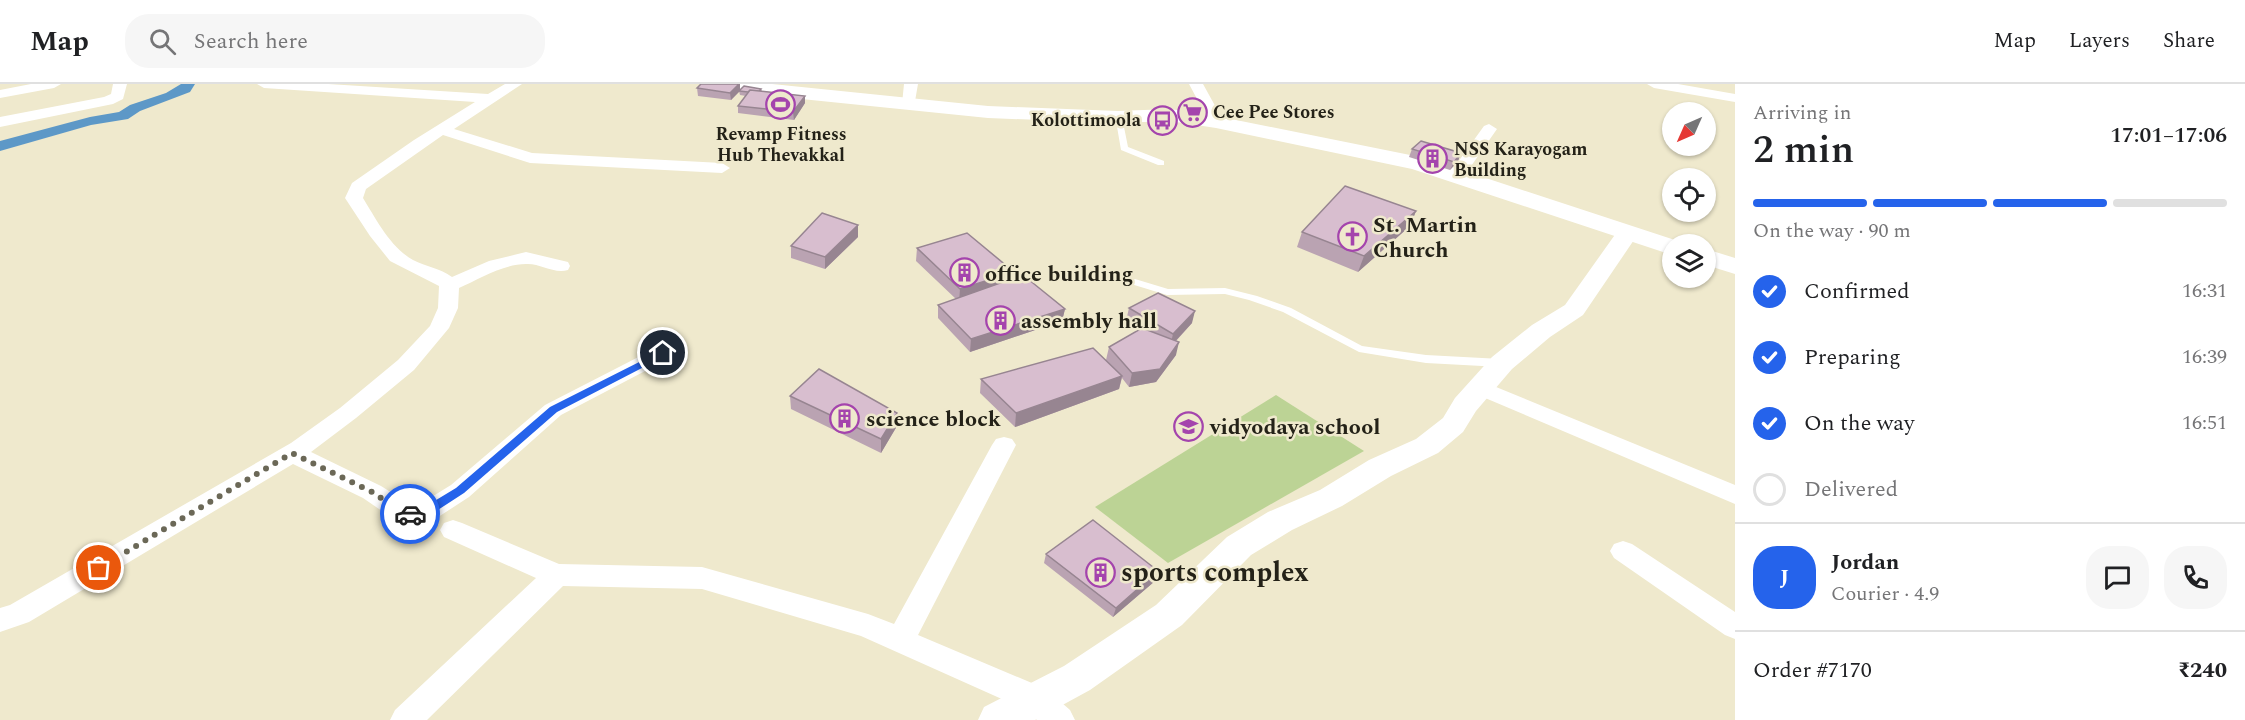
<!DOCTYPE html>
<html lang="en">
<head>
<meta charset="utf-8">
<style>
	:root { --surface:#fff; --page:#f6f6f6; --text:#202124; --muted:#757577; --line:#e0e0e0; --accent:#2563eb }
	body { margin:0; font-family:Spectral,serif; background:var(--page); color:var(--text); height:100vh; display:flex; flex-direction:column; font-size:22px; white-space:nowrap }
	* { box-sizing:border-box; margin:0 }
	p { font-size:20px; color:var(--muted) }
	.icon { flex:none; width:33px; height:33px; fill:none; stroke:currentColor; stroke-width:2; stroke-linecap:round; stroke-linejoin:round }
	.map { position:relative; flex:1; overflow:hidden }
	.panel { display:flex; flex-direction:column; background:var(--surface); width:510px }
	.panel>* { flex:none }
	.needle { width:39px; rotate:225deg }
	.fabs { position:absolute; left:1662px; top:18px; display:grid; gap:12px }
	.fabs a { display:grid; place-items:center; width:54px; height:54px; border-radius:50%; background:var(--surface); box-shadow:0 2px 4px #0004; font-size:30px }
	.pin { position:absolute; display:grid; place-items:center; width:51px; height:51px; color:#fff; margin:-26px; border:3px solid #fff; border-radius:50%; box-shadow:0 2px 6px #0007 }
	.courier { position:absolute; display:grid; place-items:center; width:60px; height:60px; margin:-30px; border:4px solid #2563eb; border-radius:50%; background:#fff; color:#222; box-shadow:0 2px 8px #0007 }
	.headline em { font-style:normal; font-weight:600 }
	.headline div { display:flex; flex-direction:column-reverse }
	.headline { display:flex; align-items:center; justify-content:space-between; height:102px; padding:0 18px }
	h1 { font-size:39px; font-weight:600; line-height:45px }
	.bar { display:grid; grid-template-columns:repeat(4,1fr); gap:9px 6px; align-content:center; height:72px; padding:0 18px }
	.bar i { height:8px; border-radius:4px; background:var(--line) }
	.bar .on { background:var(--accent) }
	.bar p { grid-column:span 4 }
	.line { display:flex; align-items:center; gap:15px; padding:0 18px; border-top:2px solid var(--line) }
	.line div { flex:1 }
	.round { display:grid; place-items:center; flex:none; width:63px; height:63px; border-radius:24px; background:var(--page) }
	ol { padding:0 18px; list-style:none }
	li { display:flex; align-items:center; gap:18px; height:66px }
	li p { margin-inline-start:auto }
	li .icon { padding:6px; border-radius:50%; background:var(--accent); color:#fff; stroke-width:4 }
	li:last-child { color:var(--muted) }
	li i { width:33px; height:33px; border:3px solid var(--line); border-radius:50% }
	header { display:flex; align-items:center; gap:36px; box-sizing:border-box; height:84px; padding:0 30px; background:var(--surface); border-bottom:2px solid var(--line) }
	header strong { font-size:28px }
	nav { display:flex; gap:33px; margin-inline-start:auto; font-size:21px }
	.search { width:420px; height:54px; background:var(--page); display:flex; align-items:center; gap:15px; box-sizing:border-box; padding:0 21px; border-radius:24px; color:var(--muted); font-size:22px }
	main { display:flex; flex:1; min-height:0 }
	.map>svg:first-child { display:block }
	.green { fill:#bcd395 }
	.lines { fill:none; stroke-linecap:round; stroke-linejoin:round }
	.canal { fill:#5d98c7; fill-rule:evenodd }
	.service { fill:#fff; fill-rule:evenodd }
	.minor { fill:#fff; fill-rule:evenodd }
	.tertiary { fill:#fff; fill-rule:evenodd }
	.secondary { fill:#fff; fill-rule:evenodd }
	.wall { fill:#baa3b2 }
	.shaded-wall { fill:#978591 }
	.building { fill:#d8becf; stroke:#978591; stroke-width:1.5 }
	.route { fill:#2563eb }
	.done { stroke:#6b6857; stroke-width:6; stroke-dasharray:0 10.8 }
	.labels { text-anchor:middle; stroke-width:5; stroke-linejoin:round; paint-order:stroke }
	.far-poi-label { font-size:18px; font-weight:bold; fill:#242218; stroke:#efe9cd; text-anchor:start }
	.poi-label { font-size:22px; font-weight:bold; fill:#242218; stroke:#efe9cd; text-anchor:start }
	.near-poi-label { font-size:27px; font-weight:bold; fill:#242218; stroke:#efe9cd; text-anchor:start }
</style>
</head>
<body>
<header>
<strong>Map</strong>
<div class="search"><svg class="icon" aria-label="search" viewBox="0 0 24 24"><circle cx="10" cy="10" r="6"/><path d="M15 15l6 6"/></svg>Search here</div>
<nav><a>Map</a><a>Layers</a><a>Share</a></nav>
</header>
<main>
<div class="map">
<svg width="1735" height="636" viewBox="0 0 1735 636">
	<rect width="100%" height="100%" fill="#efe9cd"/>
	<path class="green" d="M1276 311 1364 367 1168 479 1095 423Z"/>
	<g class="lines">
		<path class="canal" d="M181 0H195L190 8 140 27 128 35 91 41 0 67V57L90 33 119 28 130 21 166 9Z"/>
		<path class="service" d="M1115 31 1122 33 1128 63 1164 77V81H1158L1121 66Z
			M1135 195 1168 205 1225 204 1257 212 1291 224 1362 262 1426 271 1501 275 1507 279 1501 283 1426 279 1359 268 1283 228 1249 216 1225 210 1167 211 1131 200 1130 198 1131 196Z"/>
		<path class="minor" d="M31 0H61L54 4 0 14V6Z
			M113 0H127L123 15 113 20 0 43V33L104 13 111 10Z
			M257 0H328L488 10 505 0H522L454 45 532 69 722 79 730 84 722 89 530 79 443 51 366 105 363 114C376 135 390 163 413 176 426 183 440 184 452 193L489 177 526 168 568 178 570 182 568 186C553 190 540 179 526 180 503 180 479 195 459 204L458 224 449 244 414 286 356 334 311 368 381 402 411 421 417 422 451 401 545 321 656 264 663 262 670 264 674 269 670 274 561 331 469 413 429 439 420 442 395 436 363 414 293 380 29 538 0 548V524L10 521 291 359 340 324 398 276 430 242 438 224 439 202 390 177 370 152 345 114 352 99 414 56 475 18 264 4Z
			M904 0H918L914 23H904L902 20Z
			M1189 0H1203L1224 38 1221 41H1211Z
			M1647 0H1678L1735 10V18L1654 4Z
			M1489 40 1497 45 1462 95H1450L1448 92 1450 89 1484 42Z
			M1479 296 1735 401V420L1471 308 1468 303 1471 298Z
			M1004 353 1012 355 1016 361 918 551 1046 605 1070 626 1075 636H1037L1024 625 861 552 702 505 563 502 427 636H390L395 626 536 494 444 453 440 446 444 439 453 436 462 439 559 480 702 483 868 530 894 540 992 361 996 355Z
			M1623 457 1632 460 1735 528V555L1725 551 1614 474 1610 467 1614 460Z"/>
		<path class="tertiary" d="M1627 143 1635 145 1638 150 1583 231 1550 253 1512 285 1476 327 1463 348 1438 369 1391 392 1342 422 1292 446 1251 471 1182 541 1090 606 1035 636H978L984 623 1064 582 1156 521 1227 453 1268 428 1320 406 1369 376 1416 355 1443 334 1455 314 1492 273 1532 241 1565 221 1619 145Z"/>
		<path class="secondary" d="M732 0H772L988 22 1118 27 1170 25 1216 32 1425 74 1681 158 1683 160H1672V171L1663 168 1412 85 1216 44 1170 37 1118 39 988 34 772 12 735 4Z
			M1706 165 1735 174V190L1706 181Z"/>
	</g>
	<path class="wall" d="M740 0V6L761 5 762 7 805 12V19L794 36 738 29V22L746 12 740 11 739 7 731 16 698 12 697 4Z
		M1412 65 1461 69 1458 77 1450 86 1409 73Z
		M1416 127 1410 142 1358 188 1297 163 1302 148Z
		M858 153 825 185 791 174V162Z
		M917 164 1014 188 1013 194 1065 225 1062 237 970 268 938 234V221L956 215 916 177Z
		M1129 224 1192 239 1176 257V271L1156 298 1129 303 1122 294 1119 305 1015 343 980 309 981 295 1106 276 1109 263 1140 245 1126 237Z
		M790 312 897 342 881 369 791 325Z
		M1046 470 1158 487 1155 497 1113 533 1044 479Z"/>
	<path class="shaded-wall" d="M739 0H740V7L731 16 730 9Z
		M805 12V19L794 36 793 28Z
		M1461 69 1458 77 1450 86 1454 78Z
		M1416 127 1410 142 1358 188 1364 172Z
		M858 141V153L825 185V173Z
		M1014 188 1012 201 959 218 960 205Z
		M1065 225 1062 237 970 268 971 255Z
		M1195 227 1192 239 1170 263 1173 250Z
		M1179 258 1176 271 1156 298 1129 303 1132 289Z
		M1122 292 1119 305 1015 343 1016 329Z
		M897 329V342L881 369V355Z
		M1158 487 1155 497 1113 533 1116 524Z"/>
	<path class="building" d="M701 0H739L730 9 697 4Z
		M744 2 761 5 759 7 750 6 748 8 739 7Z
		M750 6 805 12 793 28 738 22Z
		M1421 57 1461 69 1454 78 1412 65Z
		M1345 102 1416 127 1364 172 1302 148Z
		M822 129 858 141 825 173 791 162Z
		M967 149 1014 188 960 205 917 164Z
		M1023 191 1065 225 971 255 938 221Z
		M1158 209 1195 227 1173 250 1129 224Z
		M1142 244 1179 258 1160 285 1132 289 1109 263Z
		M1093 264 1122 292 1016 329 981 295Z
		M819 285 897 329 881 355 790 312Z
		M1093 436 1158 487 1116 524 1046 470Z"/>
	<path class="route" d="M663 266 668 269 667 271 557 328 464 409 424 435 406 433V427H418L456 404 550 323Z"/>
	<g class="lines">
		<path class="done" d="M99 484 292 369 372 408 404 429 410 430"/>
	</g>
	<defs>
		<symbol id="stadium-ring" viewBox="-11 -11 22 22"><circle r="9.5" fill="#efe9cd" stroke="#a444ad" stroke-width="1.5"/><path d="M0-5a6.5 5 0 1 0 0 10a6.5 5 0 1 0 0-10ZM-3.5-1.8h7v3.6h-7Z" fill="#a444ad"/></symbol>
		<symbol id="supermarket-ring" viewBox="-11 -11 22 22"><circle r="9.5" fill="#efe9cd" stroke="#a444ad" stroke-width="1.5"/><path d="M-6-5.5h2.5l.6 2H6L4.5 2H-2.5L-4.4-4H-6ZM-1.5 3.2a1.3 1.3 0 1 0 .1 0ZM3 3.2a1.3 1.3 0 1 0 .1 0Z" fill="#a444ad"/></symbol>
		<symbol id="bus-ring" viewBox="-11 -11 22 22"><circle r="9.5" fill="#efe9cd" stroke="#a444ad" stroke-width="1.5"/><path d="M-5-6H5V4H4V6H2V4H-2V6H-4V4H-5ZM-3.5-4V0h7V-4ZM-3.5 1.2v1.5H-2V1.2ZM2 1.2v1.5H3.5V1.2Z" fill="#a444ad"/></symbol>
		<symbol id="building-ring" viewBox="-11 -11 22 22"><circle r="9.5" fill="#efe9cd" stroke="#a444ad" stroke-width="1.5"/><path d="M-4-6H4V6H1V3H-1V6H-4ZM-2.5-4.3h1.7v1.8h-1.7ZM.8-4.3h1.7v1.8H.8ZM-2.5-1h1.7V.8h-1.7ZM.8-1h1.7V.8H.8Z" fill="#a444ad"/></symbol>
		<symbol id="church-ring" viewBox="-11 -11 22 22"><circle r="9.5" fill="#efe9cd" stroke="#a444ad" stroke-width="1.5"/><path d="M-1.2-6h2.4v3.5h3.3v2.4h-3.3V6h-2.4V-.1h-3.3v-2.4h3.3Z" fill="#a444ad"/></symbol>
		<symbol id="school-ring" viewBox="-11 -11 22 22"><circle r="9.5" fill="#efe9cd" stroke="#a444ad" stroke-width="1.5"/><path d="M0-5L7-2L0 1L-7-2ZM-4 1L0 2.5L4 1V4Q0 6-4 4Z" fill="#a444ad"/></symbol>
	</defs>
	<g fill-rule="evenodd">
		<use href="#stadium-ring" x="764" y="4" width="33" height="33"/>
		<use href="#supermarket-ring" x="1176" y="12" width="33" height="33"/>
		<use href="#bus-ring" x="1146" y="20" width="33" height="33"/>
		<use href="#building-ring" x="1416" y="58" width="33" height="33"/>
		<use href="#church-ring" x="1336" y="136" width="33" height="33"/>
		<use href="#building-ring" x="948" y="172" width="33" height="33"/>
		<use href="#building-ring" x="984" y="220" width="33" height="33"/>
		<use href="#building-ring" x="828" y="318" width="33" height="33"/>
		<use href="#school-ring" x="1172" y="326" width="33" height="33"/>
		<use href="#building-ring" x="1084" y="472" width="33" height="33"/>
	</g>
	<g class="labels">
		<g class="far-poi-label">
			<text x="1213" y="34">Cee Pee Stores</text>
			<text x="1141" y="42" text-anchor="end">Kolottimoola</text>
			<text x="781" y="56" text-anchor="middle">Revamp Fitness<tspan x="781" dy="21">Hub Thevakkal</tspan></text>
			<text x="1454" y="71">NSS Karayogam<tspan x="1454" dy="21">Building</tspan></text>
		</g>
		<g class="poi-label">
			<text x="1373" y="148">St. Martin<tspan x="1373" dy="25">Church</tspan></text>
			<text x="985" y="197">office building</text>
			<text x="1021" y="244">assembly hall</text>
			<text x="866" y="342">science block</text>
			<text x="1210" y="350">vidyodaya school</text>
		</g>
		<g class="near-poi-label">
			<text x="1121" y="497">sports complex</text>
		</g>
	</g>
</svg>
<div class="fabs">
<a><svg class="needle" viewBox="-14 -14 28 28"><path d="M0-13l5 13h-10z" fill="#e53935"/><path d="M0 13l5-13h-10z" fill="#757577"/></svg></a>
<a><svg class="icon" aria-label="locate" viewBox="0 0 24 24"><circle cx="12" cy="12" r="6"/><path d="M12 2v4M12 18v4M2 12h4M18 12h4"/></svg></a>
<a><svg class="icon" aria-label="layers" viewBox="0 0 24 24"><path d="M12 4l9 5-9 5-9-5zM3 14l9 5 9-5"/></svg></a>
</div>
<div class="pin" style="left:99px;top:484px;background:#ea580c"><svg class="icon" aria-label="bag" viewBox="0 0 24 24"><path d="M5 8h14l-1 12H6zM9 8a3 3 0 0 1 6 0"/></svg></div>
<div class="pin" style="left:663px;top:269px;background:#1f2937"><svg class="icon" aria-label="home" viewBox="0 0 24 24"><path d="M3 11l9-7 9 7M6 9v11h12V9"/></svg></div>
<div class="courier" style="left:410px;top:430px"><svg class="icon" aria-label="car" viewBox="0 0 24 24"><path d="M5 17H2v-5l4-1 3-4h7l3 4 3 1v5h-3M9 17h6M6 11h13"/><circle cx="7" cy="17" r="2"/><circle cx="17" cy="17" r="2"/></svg></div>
</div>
<section class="panel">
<div class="headline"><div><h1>2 min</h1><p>Arriving in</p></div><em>17:01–17:06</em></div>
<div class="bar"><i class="on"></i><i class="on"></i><i class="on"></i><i></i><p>On the way · 90 m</p></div>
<ol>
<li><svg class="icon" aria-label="check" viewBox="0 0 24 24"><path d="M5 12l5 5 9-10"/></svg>Confirmed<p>16:31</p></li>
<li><svg class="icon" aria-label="check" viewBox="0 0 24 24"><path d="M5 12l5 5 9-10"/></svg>Preparing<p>16:39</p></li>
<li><svg class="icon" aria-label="check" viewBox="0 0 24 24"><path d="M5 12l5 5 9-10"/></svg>On the way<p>16:51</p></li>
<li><i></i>Delivered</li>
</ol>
<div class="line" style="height:108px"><b class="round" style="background:var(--accent);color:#fff">J</b><div><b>Jordan</b><p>Courier · 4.9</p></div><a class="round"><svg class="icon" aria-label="chat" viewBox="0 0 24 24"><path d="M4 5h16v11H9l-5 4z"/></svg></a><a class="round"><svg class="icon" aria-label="phone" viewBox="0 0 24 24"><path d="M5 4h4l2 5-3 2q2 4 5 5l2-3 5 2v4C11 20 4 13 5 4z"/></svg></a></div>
<div class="line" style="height:78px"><div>Order #7170</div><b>₹240</b></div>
</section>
</main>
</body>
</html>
